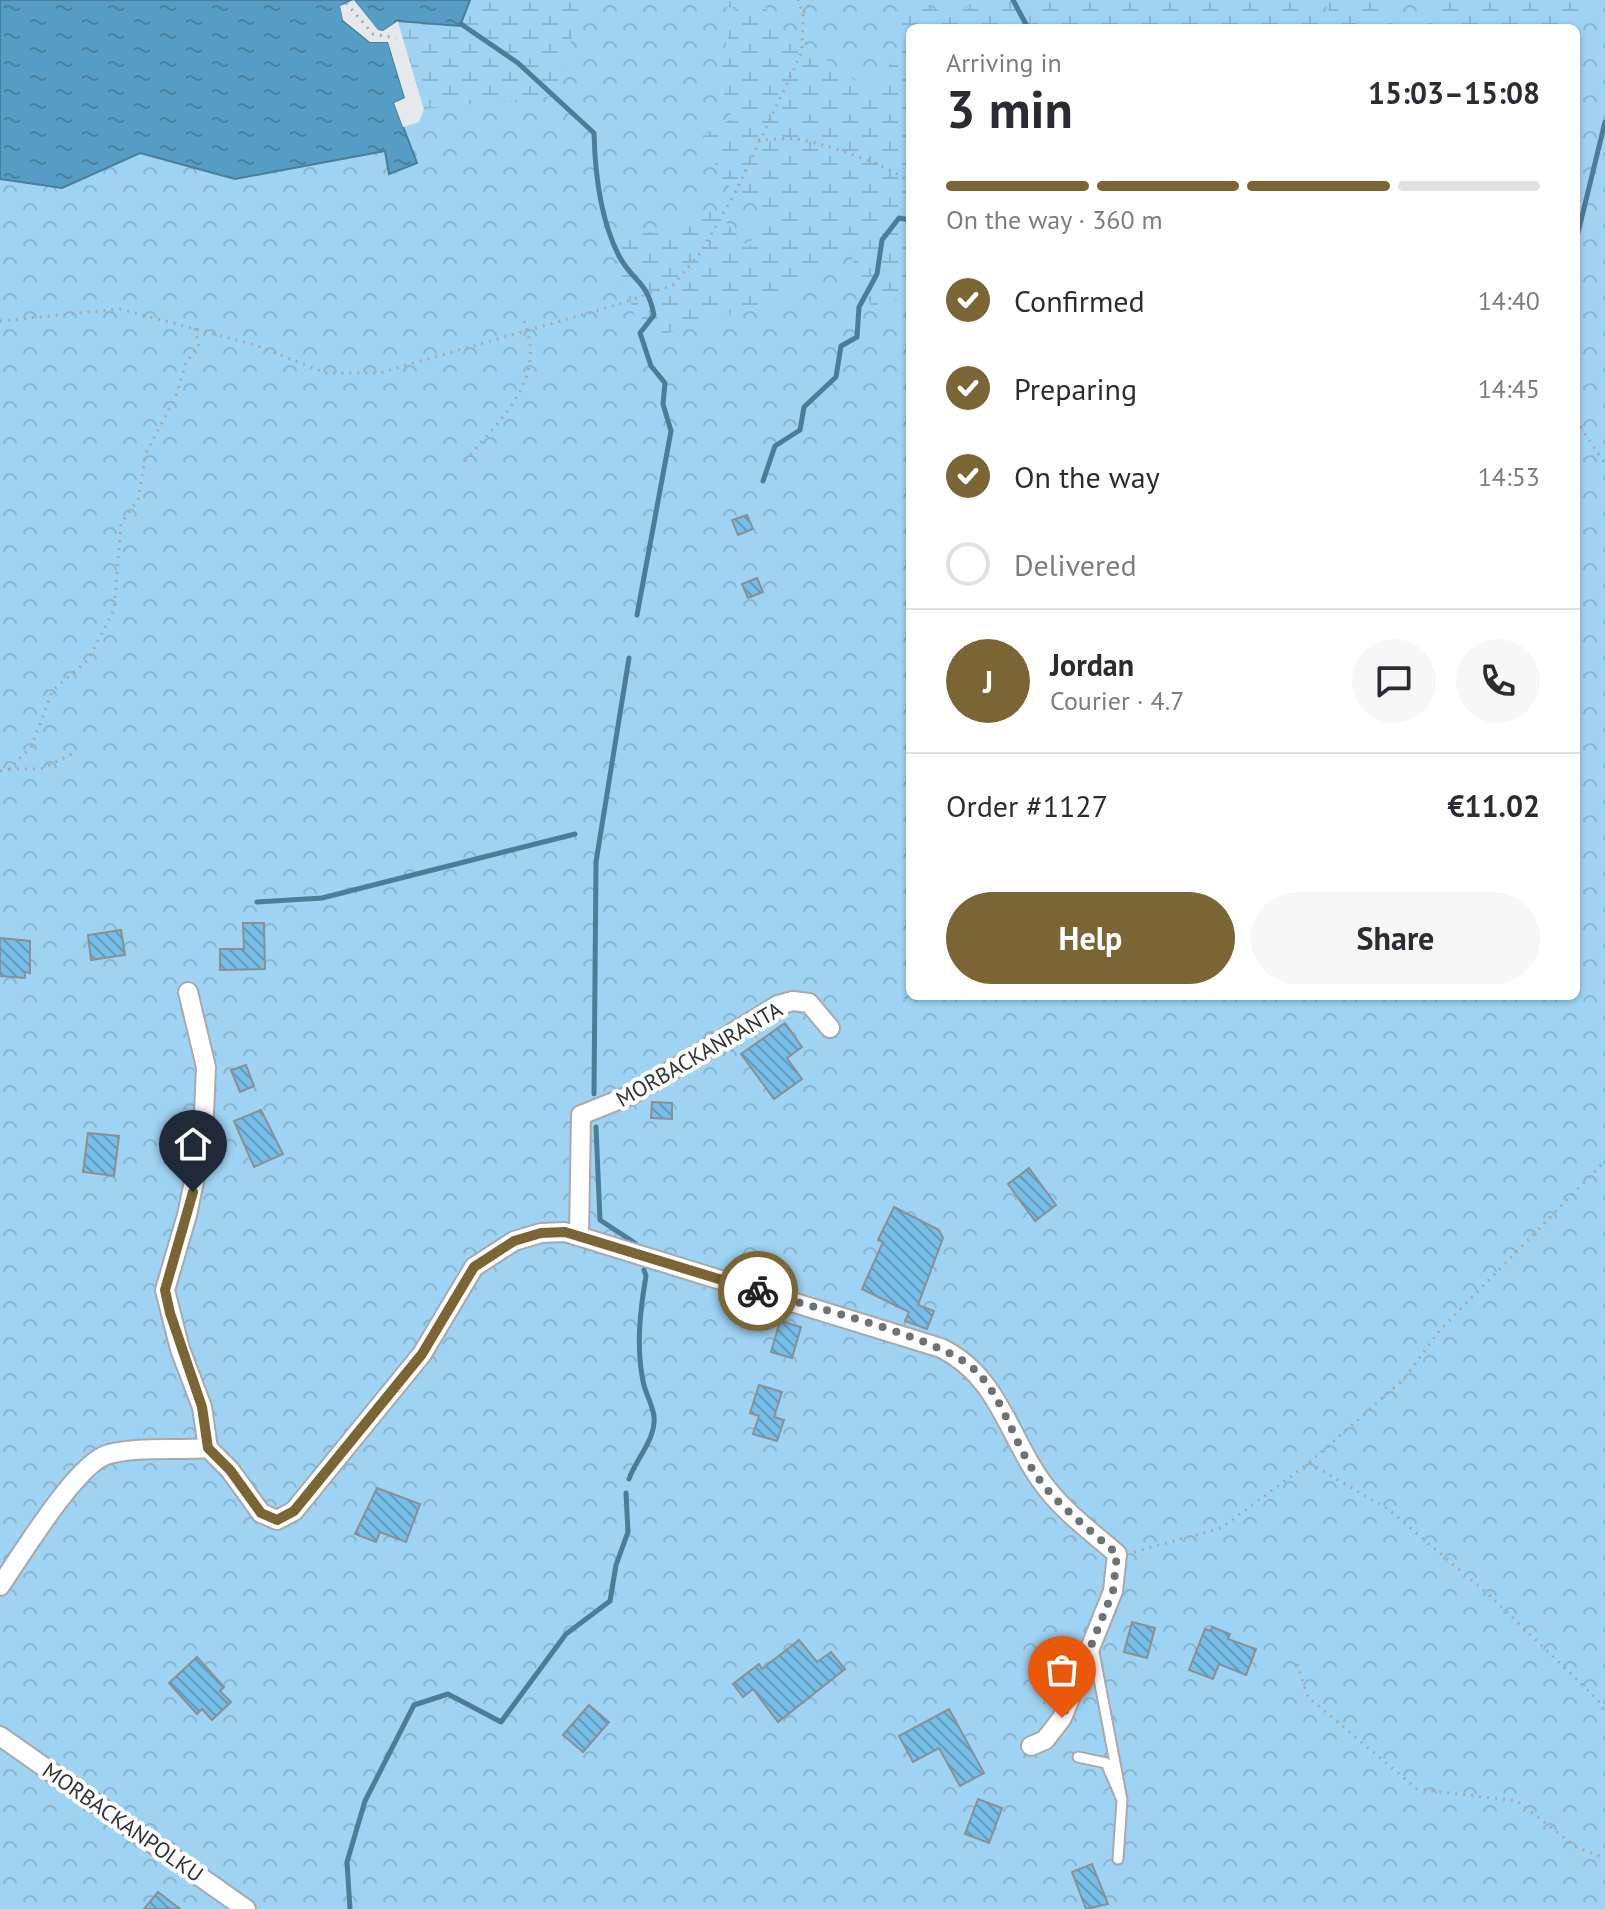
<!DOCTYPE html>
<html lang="en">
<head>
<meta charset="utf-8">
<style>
	:root { --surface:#fff; --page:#f7f7f7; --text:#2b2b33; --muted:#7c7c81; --line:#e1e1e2; --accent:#7c6535 }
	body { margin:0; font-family:"PT Sans",sans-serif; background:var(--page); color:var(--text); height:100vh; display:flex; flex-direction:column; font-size:30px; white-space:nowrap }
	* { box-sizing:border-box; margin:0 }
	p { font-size:26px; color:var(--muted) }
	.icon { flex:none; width:44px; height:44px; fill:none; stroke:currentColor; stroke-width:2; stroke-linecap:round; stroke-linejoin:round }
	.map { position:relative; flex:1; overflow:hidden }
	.panel { position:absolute; left:906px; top:24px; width:674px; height:976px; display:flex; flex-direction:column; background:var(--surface); border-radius:12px; box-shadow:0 2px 6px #0004 }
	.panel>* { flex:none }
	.pin { position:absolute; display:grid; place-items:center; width:68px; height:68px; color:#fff; margin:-82px -34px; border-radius:50% 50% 50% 0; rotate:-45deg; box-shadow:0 0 8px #0007 }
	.pin .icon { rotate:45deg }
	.courier { position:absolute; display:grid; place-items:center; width:80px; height:80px; margin:-40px; border:6px solid #7c6535; border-radius:50%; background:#fff; color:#222; box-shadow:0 2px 10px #0007 }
	.summary em { font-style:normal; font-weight:600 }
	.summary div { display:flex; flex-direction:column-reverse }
	.summary { display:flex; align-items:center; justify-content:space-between; height:136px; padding:0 40px }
	h1 { font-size:52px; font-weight:600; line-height:60px }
	.bar { display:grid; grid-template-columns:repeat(4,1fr); gap:12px 8px; align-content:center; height:96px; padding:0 40px }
	.bar i { height:10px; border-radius:6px; background:var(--line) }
	.bar .selected { background:var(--accent) }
	.bar p { grid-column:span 4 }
	.line { display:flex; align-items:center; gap:20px; padding:0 40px; border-top:2px solid var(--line) }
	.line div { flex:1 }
	.round { display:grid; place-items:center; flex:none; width:84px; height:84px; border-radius:42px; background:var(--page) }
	ol { padding:0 40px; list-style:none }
	li { display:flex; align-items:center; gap:24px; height:88px }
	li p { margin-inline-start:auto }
	li .icon { padding:8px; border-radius:50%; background:var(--accent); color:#fff; stroke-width:4 }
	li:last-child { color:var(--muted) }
	li i { width:44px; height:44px; border:4px solid var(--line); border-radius:50% }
	.button { display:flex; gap:16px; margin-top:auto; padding:16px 40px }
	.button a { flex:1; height:92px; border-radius:48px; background:var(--accent); color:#fff; font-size:32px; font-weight:600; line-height:92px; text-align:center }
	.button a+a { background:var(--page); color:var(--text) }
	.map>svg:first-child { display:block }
	.forest { fill:url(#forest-crowns); fill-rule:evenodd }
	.wetland { fill:url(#wetland-marsh) }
	.water { fill:url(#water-ripples); stroke:#4a7d98; stroke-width:2 }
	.pier { fill:#e5e9eb }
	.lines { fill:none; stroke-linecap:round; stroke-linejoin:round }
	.stream { stroke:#4a7d98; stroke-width:5 }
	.building { fill:url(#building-back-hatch); stroke:#8c8f91; stroke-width:2 }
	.lane-casing { stroke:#a6aaac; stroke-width:13 }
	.street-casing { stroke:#a6aaac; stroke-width:22 }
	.path { stroke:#a5a9aa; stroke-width:3; stroke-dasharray:2 6; stroke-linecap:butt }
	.lane { stroke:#fff; stroke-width:9 }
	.street { stroke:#fff; stroke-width:18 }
	.done { stroke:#6f7273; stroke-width:8; stroke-dasharray:0 14.4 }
	.route { stroke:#7c6535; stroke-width:10 }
	.labels { text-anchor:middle; stroke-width:8; stroke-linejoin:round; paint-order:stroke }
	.street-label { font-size:22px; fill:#303233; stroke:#fff }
</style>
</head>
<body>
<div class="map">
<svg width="1605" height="1909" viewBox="0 0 1605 1909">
	<defs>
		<pattern id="forest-crowns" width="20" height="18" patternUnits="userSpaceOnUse" patternTransform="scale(2)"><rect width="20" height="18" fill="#9ed3f3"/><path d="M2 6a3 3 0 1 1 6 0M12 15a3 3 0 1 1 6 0" fill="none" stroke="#88b6d1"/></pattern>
		<pattern id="wetland-marsh" width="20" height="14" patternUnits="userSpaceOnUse" patternTransform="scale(2)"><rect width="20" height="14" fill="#9ed3f3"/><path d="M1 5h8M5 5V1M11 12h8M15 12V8" fill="none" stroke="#88b6d1"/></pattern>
		<pattern id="water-ripples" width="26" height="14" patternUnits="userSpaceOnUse" patternTransform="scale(2)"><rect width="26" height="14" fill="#559dc4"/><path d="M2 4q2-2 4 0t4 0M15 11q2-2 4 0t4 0" fill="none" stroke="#4781a0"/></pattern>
		<pattern id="building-back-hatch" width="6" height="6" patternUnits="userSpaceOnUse" patternTransform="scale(2)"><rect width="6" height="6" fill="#76bee7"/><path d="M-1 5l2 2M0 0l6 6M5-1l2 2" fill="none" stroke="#619bbc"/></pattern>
	</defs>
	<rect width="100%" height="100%" fill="#e5e9eb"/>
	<path class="forest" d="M470 0H1605V1909H0V179L62 188 140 153 235 179 386 151 416 164 403 127 419 122 424 109 398 21ZM910 28H1576V996H910Z"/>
	<path class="wetland" d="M381 0H584L553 96 424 109 398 22Z
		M702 0H759L783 29 874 94 899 47 895 11C923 0 925 3 952 18L976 0H1399L1349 28H1343L1322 2 1321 28H910L908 294 872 308 849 251 777 302 643 340 610 240 671 228 715 210 749 248 763 209 722 181 703 135 732 119 718 75 736 7 707 8Z
		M1420 0H1598L1572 28H1449Z"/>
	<path class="water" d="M0 0H351L341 6 343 21 370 42H388L405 98 394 103 417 163 389 174 385 151 235 179 140 153 62 188 0 179Z
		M354 0H470L460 26 398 21 383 31 377 30Z"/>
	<path class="pier" d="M354 0 378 30 383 31 398 21 399 26 386 34H377L352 4 345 8 347 18 372 38 392 40 409 97 399 105 407 126 403 127 394 103 405 98 388 42H370L343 20 340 6Z"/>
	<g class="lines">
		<path class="stream" d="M1013 0 1028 28
			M461 24 518 63 594 133C595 174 600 219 619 256 633 282 647 280 654 315L640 333 651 366 665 383 663 404 671 431 637 615
			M1576 241 1605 122
			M763 481 775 446 800 430 804 407 836 377 841 346 857 337 859 307 877 274 882 240 899 218 910 220
			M257 902 322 898 575 834
			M594 1094 596 862 629 658
			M596 1127 600 1220 635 1243
			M629 1479C636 1459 656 1439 654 1417 653 1405 645 1393 643 1381 636 1346 640 1311 646 1276L644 1270
			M350 1909 347 1862 365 1801 414 1705 448 1694 501 1722 566 1634 610 1601 616 1565 628 1532 626 1493"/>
	</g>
	<path class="building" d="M747 515 753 529 738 535 732 520Z
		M757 578 763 592 748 598 742 584Z
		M243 923H264L265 969 220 970V949H244Z
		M121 930 125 955 91 960 88 935Z
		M0 938 30 941V973L25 972V978L0 976Z
		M785 1023 802 1047 787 1058 802 1079 774 1099 741 1054Z
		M246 1065 254 1086 240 1092 231 1070Z
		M652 1102 672 1103V1119L651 1118Z
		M261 1110 283 1154 254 1167 234 1121Z
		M88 1133 119 1136 114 1176 83 1172Z
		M1029 1168 1056 1205 1035 1221 1008 1184Z
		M894 1207 939 1230 943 1238 918 1305 934 1311 927 1329 905 1321 909 1312 862 1289 883 1242 878 1240Z
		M780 1321 801 1327 792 1358 771 1352Z
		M759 1385 782 1392 774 1417 784 1420 777 1441 753 1434 759 1416 750 1413Z
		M377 1488 420 1504 406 1542 380 1532 376 1542 355 1534Z
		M1132 1622 1155 1628 1147 1658 1124 1652Z
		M1212 1627 1230 1634 1228 1639 1256 1649 1246 1675 1219 1664 1213 1679 1189 1670 1205 1629 1211 1631Z
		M799 1640 817 1662 831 1652 845 1669 778 1722 753 1689 743 1697 733 1684 759 1664 762 1669Z
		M197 1657 224 1687 220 1691 231 1702 212 1720 202 1709 197 1714 169 1683Z
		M589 1705 609 1722 583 1752 563 1735Z
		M949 1709 984 1773 960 1786 939 1748 913 1762 899 1736Z
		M978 1799 1002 1808 989 1843 965 1834Z
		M1092 1864 1108 1904 1086 1909 1072 1872Z
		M158 1892 180 1909H144Z"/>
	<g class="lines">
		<defs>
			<path id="lane" d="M1093 1647 1122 1800
				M1078 1757 1106 1763 1122 1800 1118 1859"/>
			<path id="street" d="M188 992 206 1067 203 1138 187 1215 165 1290 180 1349 202 1407 208 1448
				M579 1235 581 1115 631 1095 778 1005 793 1001 809 1003 830 1028
				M0 1586C21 1556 77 1462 109 1454 140 1446 176 1451 208 1448L230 1470 261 1513 277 1520 294 1511 422 1354 474 1267 514 1241 541 1233 565 1232 941 1348C1001 1377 1009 1442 1048 1490 1067 1514 1094 1534 1117 1554L1113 1591 1062 1718 1045 1740 1031 1746
				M0 1736 246 1909"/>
		</defs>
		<use href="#lane" class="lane-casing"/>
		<use href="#street" class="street-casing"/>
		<path class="path" d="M346 3 373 34 396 38
			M803 13 813 0
			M758 140C771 140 784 138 796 139 817 141 900 168 910 184
			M0 321 120 309 255 345 326 373H379L616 305 673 285 701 252 735 193 802 52 803 13 798 0
			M1576 420 1605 464
			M465 461C502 416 550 379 522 316
			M9 769H41L74 753
			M0 771 9 769 31 747 53 690 88 660 114 610 121 523 138 500 146 453 176 396 186 362 199 346 195 327
			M1309 1463 1388 1509 1488 1594 1597 1699 1605 1712
			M1134 1552 1221 1528 1309 1463 1404 1379 1439 1331 1605 1161
			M1297 1664 1308 1697 1417 1789 1517 1801 1576 1847 1605 1858"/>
		<use href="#lane" class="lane"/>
		<use href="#street" class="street"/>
	</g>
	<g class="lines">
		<path class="done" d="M758 1291C808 1306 944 1338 976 1371 1002 1397 1012 1436 1031 1467 1052 1502 1087 1527 1117 1554L1113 1591 1062 1718"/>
		<path class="route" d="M193 1192 165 1290 170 1313 202 1407 208 1448 230 1470 261 1513 277 1520 294 1511 422 1354 474 1267 514 1241 541 1233 565 1232 758 1291"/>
	</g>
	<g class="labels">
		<g class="street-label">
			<text transform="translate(699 1054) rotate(-30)" y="8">MORBACKANRANTA</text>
			<text transform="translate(123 1822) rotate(35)" y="8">MORBACKANPOLKU</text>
		</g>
	</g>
</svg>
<div class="pin" style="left:1062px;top:1718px;background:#ea580c"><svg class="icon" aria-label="bag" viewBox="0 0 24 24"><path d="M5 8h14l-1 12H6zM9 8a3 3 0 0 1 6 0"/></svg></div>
<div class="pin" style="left:193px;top:1192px;background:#1f2937"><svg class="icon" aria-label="home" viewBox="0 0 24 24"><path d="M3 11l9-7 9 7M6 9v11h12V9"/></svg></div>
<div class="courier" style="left:758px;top:1291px"><svg class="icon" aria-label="bike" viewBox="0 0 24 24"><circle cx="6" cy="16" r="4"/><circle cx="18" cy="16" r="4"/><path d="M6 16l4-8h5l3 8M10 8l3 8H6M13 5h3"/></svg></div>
<section class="panel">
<div class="summary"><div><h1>3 min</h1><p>Arriving in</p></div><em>15:03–15:08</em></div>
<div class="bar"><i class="selected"></i><i class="selected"></i><i class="selected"></i><i></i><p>On the way · 360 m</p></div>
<ol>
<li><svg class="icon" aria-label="check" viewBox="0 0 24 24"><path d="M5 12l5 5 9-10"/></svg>Confirmed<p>14:40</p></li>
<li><svg class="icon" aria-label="check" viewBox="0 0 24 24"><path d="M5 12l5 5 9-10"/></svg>Preparing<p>14:45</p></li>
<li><svg class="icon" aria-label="check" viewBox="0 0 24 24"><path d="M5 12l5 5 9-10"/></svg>On the way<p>14:53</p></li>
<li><i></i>Delivered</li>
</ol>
<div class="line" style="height:144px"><b class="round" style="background:var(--accent);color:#fff">J</b><div><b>Jordan</b><p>Courier · 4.7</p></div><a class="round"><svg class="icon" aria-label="chat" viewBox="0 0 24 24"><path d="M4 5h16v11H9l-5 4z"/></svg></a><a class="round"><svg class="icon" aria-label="phone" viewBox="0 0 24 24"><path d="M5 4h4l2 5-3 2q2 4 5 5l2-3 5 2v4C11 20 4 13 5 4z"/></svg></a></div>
<div class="line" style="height:104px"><div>Order #1127</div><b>€11.02</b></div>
<div class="button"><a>Help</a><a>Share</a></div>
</section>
</div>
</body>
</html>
